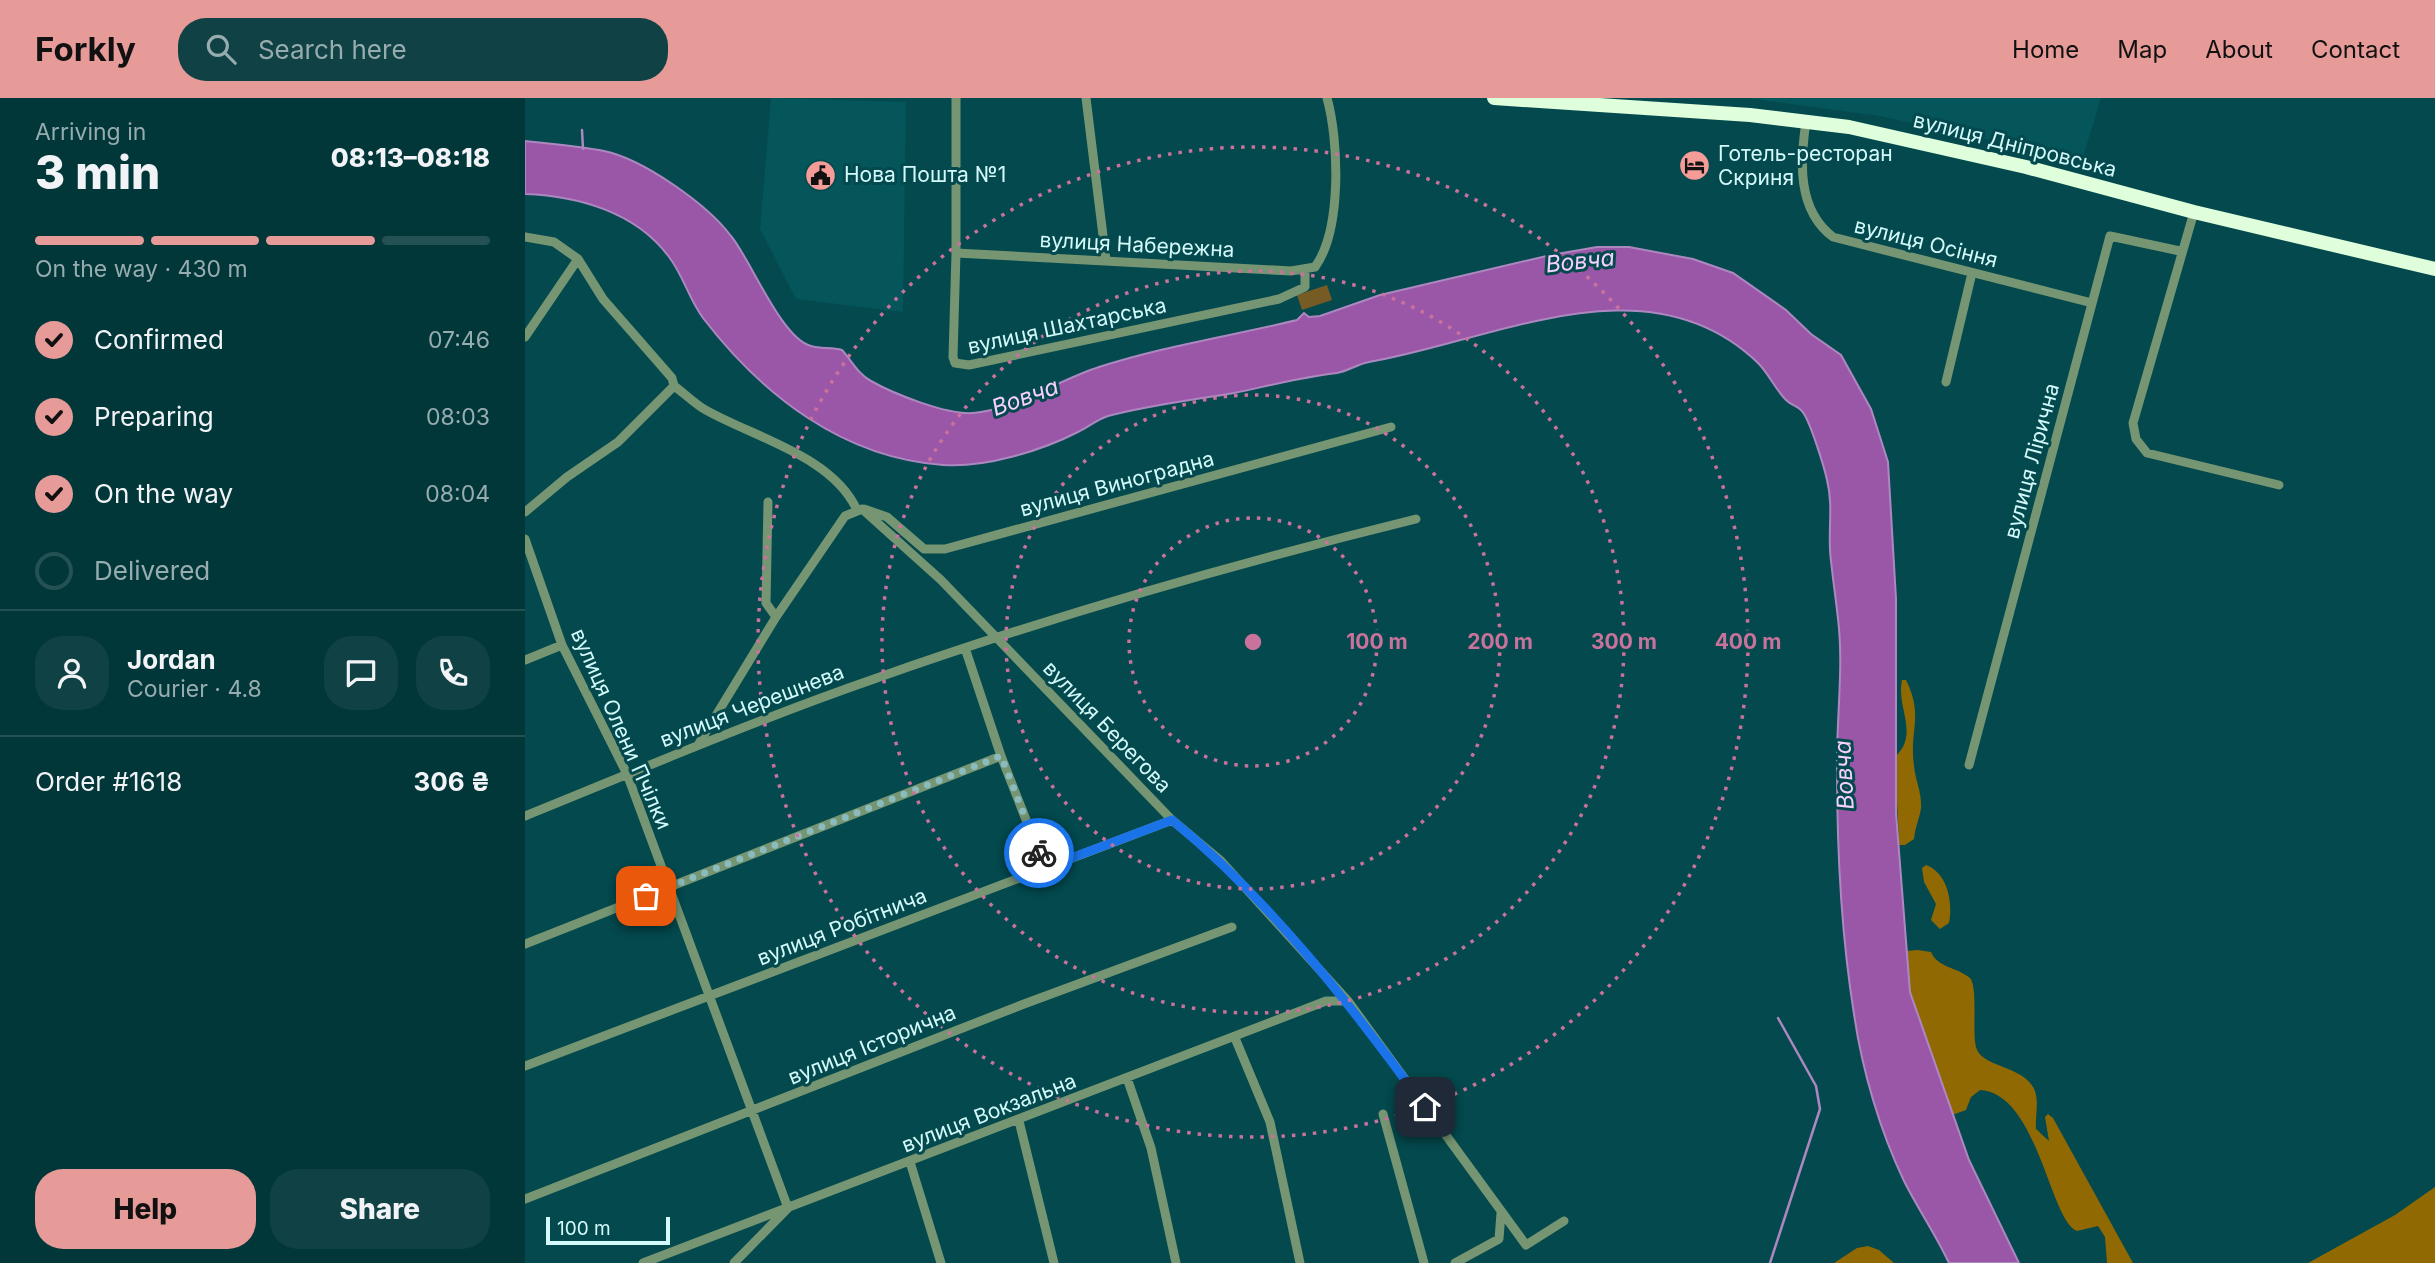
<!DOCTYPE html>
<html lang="en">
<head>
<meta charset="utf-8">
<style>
	:root { --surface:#02373a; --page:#104245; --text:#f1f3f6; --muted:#96acaf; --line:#235154; --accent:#e69b98 }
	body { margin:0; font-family:Inter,sans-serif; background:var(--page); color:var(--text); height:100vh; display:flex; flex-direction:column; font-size:26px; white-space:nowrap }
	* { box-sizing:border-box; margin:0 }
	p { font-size:23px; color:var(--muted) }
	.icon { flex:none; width:38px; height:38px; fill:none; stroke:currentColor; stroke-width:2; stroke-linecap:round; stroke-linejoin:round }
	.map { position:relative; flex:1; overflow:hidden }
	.drawer { display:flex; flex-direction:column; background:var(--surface); width:525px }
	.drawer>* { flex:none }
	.scale { position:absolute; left:21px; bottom:18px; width:124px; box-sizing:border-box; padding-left:7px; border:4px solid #d3f9fb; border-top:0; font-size:19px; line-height:24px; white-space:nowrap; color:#d3f9fb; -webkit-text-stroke:5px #03494d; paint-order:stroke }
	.pin { position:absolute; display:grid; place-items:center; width:60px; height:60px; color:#fff; margin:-30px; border-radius:14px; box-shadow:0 4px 10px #0006 }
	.courier { position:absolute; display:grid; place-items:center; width:70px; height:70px; margin:-35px; border:5px solid #1a73e8; border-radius:50%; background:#fff; color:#222; box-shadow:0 2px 9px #0007 }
	.headline em { font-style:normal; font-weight:800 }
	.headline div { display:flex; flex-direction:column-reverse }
	.headline { display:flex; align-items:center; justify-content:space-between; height:119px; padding:0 35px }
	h1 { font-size:46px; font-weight:800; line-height:52px }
	.bar { display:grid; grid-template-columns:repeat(4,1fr); gap:10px 7px; align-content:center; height:84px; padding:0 35px }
	.bar i { height:9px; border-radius:5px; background:var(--line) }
	.bar .on { background:var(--accent) }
	.bar p { grid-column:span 4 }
	.line { display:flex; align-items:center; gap:18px; padding:0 35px; border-top:2px solid var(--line) }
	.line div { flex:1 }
	.round { display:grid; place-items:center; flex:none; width:74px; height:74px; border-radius:28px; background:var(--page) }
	ol { padding:0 35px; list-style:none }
	li { display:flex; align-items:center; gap:21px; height:77px }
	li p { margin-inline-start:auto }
	li .icon { padding:7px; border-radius:50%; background:var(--accent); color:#111; stroke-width:4 }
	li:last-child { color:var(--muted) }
	li i { width:38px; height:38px; border:4px solid var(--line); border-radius:50% }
	.primary-button { display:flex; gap:14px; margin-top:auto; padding:14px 35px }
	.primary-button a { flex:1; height:80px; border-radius:28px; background:var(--accent); color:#111; font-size:28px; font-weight:800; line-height:80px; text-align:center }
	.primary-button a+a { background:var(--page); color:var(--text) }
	header { display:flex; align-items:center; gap:42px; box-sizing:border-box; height:98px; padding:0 35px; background:var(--accent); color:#111 }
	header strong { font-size:33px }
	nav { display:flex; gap:38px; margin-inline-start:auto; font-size:24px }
	.search { width:490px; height:63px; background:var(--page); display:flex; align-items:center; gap:18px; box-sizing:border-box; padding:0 24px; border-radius:28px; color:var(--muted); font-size:26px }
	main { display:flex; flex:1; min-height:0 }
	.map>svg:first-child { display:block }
	.built { fill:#04565b }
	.green { fill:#775b25 }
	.forest { fill:#916902 }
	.water { fill:#9b57a7; stroke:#ac88c0; stroke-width:2 }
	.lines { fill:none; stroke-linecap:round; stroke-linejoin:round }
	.stream { stroke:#ac88c0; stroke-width:2.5 }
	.minor { stroke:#769572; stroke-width:9 }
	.highway { stroke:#dffedb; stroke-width:14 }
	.done { stroke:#8abbbe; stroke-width:7; stroke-dasharray:0 12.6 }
	.route { stroke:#1a73e8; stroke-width:9 }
	.ring { fill:none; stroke:#c9729b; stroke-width:3.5; stroke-dasharray:3.5 7 }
	.labels { text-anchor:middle; stroke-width:6; stroke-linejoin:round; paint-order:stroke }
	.street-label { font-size:21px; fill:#d3f9fb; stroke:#03494d }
	.poi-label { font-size:21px; fill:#d3f9fb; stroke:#03494d; text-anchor:start }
	.water-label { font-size:23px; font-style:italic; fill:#f5d1fb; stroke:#03494d }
	.centre { fill:#c9729b; stroke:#03494d; stroke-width:3.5 }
	.ring-label { font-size:21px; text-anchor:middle; font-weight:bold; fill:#c9729b; stroke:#03494d; stroke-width:6; stroke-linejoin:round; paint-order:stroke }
</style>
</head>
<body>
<header>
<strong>Forkly</strong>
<div class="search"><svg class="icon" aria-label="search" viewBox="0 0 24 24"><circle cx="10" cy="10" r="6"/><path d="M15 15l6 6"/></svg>Search here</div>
<nav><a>Home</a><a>Map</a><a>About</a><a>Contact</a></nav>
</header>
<main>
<section class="drawer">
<div class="headline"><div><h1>3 min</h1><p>Arriving in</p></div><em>08:13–08:18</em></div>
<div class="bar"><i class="on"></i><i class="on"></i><i class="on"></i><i></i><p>On the way · 430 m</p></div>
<ol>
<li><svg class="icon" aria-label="check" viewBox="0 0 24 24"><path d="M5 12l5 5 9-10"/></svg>Confirmed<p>07:46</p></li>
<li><svg class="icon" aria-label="check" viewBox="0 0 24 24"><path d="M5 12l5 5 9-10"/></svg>Preparing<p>08:03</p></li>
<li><svg class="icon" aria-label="check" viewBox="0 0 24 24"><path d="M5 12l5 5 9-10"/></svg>On the way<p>08:04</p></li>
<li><i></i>Delivered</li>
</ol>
<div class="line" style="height:126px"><a class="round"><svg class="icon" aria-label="person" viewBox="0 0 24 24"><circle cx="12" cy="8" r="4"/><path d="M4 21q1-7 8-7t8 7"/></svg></a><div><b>Jordan</b><p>Courier · 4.8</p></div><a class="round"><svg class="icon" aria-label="chat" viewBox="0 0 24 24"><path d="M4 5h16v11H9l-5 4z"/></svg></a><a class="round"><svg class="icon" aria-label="phone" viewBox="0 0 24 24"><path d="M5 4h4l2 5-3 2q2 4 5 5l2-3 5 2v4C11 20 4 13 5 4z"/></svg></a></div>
<div class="line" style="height:91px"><div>Order #1618</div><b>306 ₴</b></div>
<div class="primary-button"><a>Help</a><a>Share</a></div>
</section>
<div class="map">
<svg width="1910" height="1165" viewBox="0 0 1910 1165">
	<rect width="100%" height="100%" fill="#03494d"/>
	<path class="built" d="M246 0 381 4 378 214 271 201 235 131Z
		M1222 0H1576L1557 62 1354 18Z"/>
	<path class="green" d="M802 187 807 202 777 212 772 197Z"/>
	<path class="forest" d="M1377 582H1381C1399 618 1384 632 1389 667 1390 682 1397 694 1396 710 1395 719 1390 729 1389 741L1380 747H1374L1370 659C1395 635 1371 611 1377 582Z
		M1401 767C1423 775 1428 805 1424 825L1415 831 1406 822 1411 806 1399 784 1397 770Z
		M1393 852 1406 854C1413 870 1432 869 1445 880 1453 889 1447 933 1451 949 1456 970 1500 967 1510 993 1514 1005 1510 1019 1511 1031L1524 1043 1520 1019 1523 1016 1528 1020 1608 1165H1582L1580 1139 1573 1128 1552 1133C1525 1124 1513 995 1455 992L1446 999 1441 1012 1427 1017 1385 894 1381 853Z
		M1910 1089V1165H1783L1870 1117Z
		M1343 1148 1354 1152 1369 1165H1309L1332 1150Z"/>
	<path class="water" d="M0 43C26 46 54 48 79 53 118 61 182 106 206 138 226 162 256 240 286 248 296 251 307 249 317 252 327 263 333 276 346 283 369 296 422 317 448 315 492 311 533 282 574 269 639 248 706 238 772 222L779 215 784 219 795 218 855 197 1026 157 1072 149H1104L1168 161 1208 175 1261 212 1286 236 1316 257 1346 311 1363 364 1371 501V715L1385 894 1444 1062 1494 1165H1424C1411 1137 1393 1111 1379 1083 1355 1033 1337 972 1329 916 1316 835 1312 754 1312 672 1311 623 1319 570 1313 521 1311 502 1308 482 1306 463 1302 436 1309 410 1302 382 1299 368 1286 327 1279 316 1274 307 1268 309 1261 302 1250 291 1244 276 1233 265 1123 159 968 243 844 264 833 266 823 273 812 275 777 279 743 288 709 295 667 302 625 307 583 318 571 322 564 329 553 334 516 353 459 370 418 367 318 360 237 297 178 220 164 201 158 177 144 159 111 114 53 98 0 96Z"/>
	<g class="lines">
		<path class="stream" d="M57 32 58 51
			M1245 1165 1295 1011 1291 988 1253 920"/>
		<path class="minor" d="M431 0V155L428 259 430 265 444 267 754 201 780 189V172
			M561 0 581 162
			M1281 24C1275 63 1272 112 1308 139L1567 205
			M1669 114 1608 325 1611 341 1622 355 1754 387
			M0 139 29 144 53 161 78 201 147 280 149 288
			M431 155 766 173 790 169C817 132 814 43 802 0
			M0 239 53 161
			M1421 284 1447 175
			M149 288C159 295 169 305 179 311 227 339 307 357 332 412
			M243 404 241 505 251 519
			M339 411 362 419 399 451H420L866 329
			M0 414 42 379 93 344 149 288
			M0 441 37 547 102 676 263 1110 209 1165
			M440 550 476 658 520 770
			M0 562 37 547
			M173 647 251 519 320 418 337 411 416 482 647 722 696 763 823 903 1001 1147 1039 1123
			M1444 667 1585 138 1655 153
			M0 718C116 671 231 622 349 581 527 518 708 466 891 421
			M0 846 476 658
			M710 940 745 1024 775 1165
			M0 968 647 722
			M602 980 626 1050 651 1165
			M858 1016 899 1165
			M494 1023 529 1165
			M385 1064 416 1165
			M0 1101 499 906 707 829
			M118 1165 801 903H823
			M930 1165 974 1141 976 1115"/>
		<path class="highway" d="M969 0 1225 17 1324 29 1501 69 1669 114 1910 171"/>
	</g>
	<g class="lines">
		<path class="done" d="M121 798 476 658 514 755"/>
		<path class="route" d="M514 755 520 770 647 722C746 803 825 906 900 1009"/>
	</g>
	<g class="ring">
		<circle cx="728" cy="544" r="124"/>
		<circle cx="728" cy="544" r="247"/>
		<circle cx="728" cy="544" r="371"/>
		<circle cx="728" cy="544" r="495"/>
	</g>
	<defs>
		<symbol id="hotel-disc" viewBox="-11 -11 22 22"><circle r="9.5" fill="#f59b98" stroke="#03494d"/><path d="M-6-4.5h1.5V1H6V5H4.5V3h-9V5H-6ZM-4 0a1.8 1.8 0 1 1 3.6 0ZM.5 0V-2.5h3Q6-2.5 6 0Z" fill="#111"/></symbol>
		<symbol id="civic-disc" viewBox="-11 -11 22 22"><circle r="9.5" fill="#f59b98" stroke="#03494d"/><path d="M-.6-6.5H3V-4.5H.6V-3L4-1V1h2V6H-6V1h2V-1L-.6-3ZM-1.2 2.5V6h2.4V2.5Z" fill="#111"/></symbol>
	</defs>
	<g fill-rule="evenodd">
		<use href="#hotel-disc" x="1152" y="50" width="35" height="35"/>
		<use href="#civic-disc" x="278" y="60" width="35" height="35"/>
	</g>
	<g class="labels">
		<g class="street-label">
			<text transform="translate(1490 47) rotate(14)" y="7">вулиця Дніпровська</text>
			<text transform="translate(1401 145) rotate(14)" y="7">вулиця Осіння</text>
			<text transform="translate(612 147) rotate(3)" y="7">вулиця Набережна</text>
			<text transform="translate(542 228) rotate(-12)" y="7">вулиця Шахтарська</text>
			<text transform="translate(1507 363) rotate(-75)" y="7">вулиця Лірична</text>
			<text transform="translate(592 386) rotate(-15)" y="7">вулиця Виноградна</text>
			<text transform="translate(227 608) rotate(-21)" y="7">вулиця Черешнева</text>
			<text transform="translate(582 629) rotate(46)" y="7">вулиця Берегова</text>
			<text transform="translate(96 631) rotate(66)" y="7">вулиця Олени Пчілки</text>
			<text transform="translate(317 829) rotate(-21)" y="7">вулиця Робітнича</text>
			<text transform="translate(347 947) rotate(-22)" y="7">вулиця Історична</text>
			<text transform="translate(464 1015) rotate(-21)" y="7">вулиця Вокзальна</text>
		</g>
		<g class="poi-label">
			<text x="1193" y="63">Готель-ресторан<tspan x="1193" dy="24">Скриня</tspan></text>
			<text x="319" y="84">Нова Пошта №1</text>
		</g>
		<g class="water-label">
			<text transform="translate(1055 163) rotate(-6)" y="8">Вовча</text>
			<text transform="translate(500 299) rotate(-20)" y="8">Вовча</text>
			<text transform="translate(1319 677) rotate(-93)" y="8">Вовча</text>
		</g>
	</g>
	<circle cx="728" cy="544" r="10" class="centre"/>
	<g class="ring-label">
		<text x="852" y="551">100 m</text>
		<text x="975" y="551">200 m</text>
		<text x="1099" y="551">300 m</text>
		<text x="1223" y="551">400 m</text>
	</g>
</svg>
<div class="scale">100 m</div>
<div class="pin" style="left:121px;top:798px;background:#ea580c"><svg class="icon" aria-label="bag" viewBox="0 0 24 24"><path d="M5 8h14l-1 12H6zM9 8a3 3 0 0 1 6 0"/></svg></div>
<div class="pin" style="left:900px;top:1009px;background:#1f2937"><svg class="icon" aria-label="home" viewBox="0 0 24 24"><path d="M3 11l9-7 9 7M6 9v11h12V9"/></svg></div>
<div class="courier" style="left:514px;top:755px"><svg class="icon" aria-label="bike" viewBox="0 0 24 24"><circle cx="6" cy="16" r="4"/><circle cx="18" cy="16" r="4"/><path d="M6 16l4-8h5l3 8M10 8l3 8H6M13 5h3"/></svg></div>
</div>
</main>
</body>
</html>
